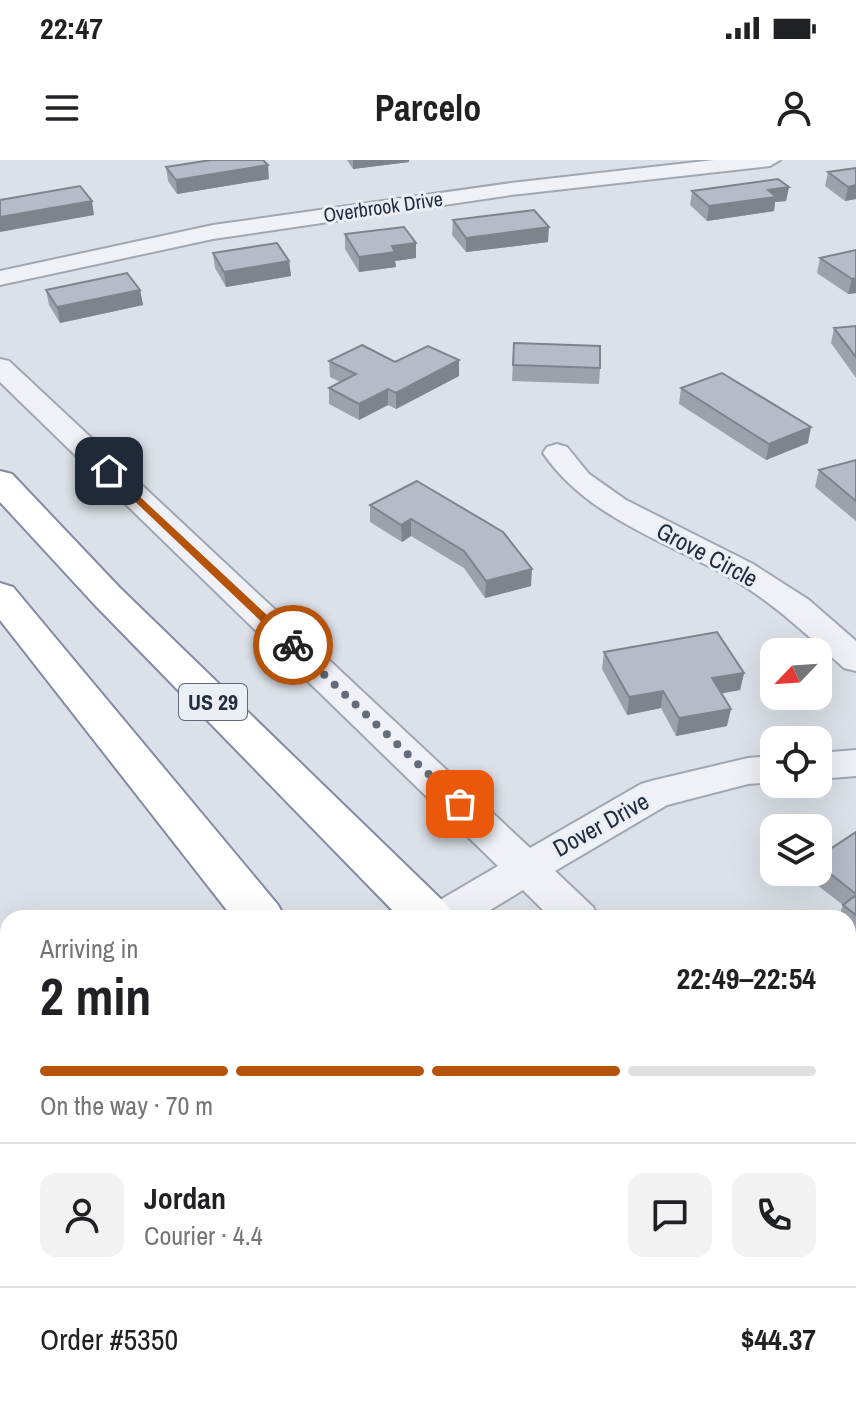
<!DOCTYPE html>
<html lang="en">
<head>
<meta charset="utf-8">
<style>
	:root { --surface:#fff; --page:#f2f2f2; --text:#202124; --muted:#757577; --line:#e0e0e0; --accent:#b45309 }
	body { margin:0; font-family:"Archivo Narrow",sans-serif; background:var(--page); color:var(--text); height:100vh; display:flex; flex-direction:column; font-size:30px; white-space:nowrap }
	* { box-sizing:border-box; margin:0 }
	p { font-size:26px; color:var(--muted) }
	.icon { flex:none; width:44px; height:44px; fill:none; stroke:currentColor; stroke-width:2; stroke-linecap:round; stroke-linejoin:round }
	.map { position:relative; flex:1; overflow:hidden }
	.panel { position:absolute; left:0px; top:750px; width:856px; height:496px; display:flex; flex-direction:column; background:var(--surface); border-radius:24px 24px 0 0; box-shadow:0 8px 32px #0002 }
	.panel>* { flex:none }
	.needle { width:52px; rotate:245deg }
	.fabs { position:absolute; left:760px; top:478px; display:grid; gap:16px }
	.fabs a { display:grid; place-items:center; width:72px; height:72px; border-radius:16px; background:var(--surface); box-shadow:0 8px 32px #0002; font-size:40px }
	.pin { position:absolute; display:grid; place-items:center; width:68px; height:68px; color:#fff; margin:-34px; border-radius:16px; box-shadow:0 4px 12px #0006 }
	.courier { position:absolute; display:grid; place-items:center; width:80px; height:80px; margin:-40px; border:6px solid #b45309; border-radius:50%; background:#fff; color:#222; box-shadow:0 2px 10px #0007 }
	.summary em { font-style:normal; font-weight:800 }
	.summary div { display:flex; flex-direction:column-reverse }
	.summary { display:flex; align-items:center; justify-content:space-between; height:136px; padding:0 40px }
	h1 { font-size:52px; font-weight:800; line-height:60px }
	.bar { display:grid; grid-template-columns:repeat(4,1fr); gap:12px 8px; align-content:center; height:96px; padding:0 40px }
	.bar i { height:10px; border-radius:6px; background:var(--line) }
	.bar .current { background:var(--accent) }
	.bar p { grid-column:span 4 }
	.line { display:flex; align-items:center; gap:20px; padding:0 40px; border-top:2px solid var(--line) }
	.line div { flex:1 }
	.round { display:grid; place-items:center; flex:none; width:84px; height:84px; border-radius:16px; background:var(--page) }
	.status { display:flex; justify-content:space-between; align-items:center; height:56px; padding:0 40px; background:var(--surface); direction:ltr }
	.status svg { height:22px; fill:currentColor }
	header { display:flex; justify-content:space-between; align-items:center; height:104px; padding:0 40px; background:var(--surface); font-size:36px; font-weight:800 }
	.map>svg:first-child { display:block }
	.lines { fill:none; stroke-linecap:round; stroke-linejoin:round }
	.service-casing { stroke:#a1a7b2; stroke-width:4 }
	.minor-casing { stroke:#a1a7b2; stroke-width:4 }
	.trunk-casing { stroke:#828ca0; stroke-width:4 }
	.service { fill:#eff1f6; fill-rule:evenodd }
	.minor { fill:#eff1f6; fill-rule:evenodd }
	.trunk { fill:#fff; fill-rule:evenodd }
	.wall { fill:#9da1ac }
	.shaded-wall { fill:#7f838c }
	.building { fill:#b6bbc8; stroke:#7f838c; stroke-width:2 }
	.route { fill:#b45309 }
	.done { stroke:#646c7b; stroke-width:8; stroke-dasharray:0 14.4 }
	.labels { text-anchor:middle; stroke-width:6; stroke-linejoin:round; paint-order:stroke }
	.far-street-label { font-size:20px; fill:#242d40; stroke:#ebeff5 }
	.shield { fill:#ebeff5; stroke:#606776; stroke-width:2 }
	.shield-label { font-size:22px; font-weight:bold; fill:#242d40 }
	.street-label { font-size:24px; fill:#242d40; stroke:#ebeff5 }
</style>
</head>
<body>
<div class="status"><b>22:47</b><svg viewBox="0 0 49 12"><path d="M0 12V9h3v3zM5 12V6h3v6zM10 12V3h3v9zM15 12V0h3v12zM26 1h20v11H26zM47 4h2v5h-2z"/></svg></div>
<header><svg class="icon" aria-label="menu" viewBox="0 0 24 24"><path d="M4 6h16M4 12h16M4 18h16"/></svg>Parcelo<svg class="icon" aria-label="person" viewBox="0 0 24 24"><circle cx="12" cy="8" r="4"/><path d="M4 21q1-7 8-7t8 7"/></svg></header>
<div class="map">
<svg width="856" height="1246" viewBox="0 0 856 1246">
	<rect width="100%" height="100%" fill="#dce0e8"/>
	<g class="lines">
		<defs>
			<path id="service" d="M228 1238H265L261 1246H224Z"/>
			<path id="minor" d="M714 0H780L770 6 511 35 213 79 0 125V111L213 65 511 23Z
				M0 199 9 201 530 688 641 624 655 620 748 598 774 596V622L748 624 667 645 555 711 593 747 599 758H551L523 730 477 758H422L428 747 498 706 0 222Z
				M557 284 567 287 589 314 626 340 753 404 809 440 856 481V511L844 508C807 475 772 441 729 417 663 380 587 357 543 293L547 287Z
				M856 590V616L818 619V593Z
				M848 999 856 1002V1052L848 1049Z
				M385 1238H443L447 1246H389Z"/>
			<path id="trunk" d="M0 311 12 314 120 428 447 745 454 758H400L94 444 0 342Z
				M0 423 13 427 278 745 285 758H233L0 460Z
				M848 1173 856 1176V1244L843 1238H848Z
				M645 1238H713L716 1246H648Z"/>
		</defs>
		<use href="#service" class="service-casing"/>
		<use href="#minor" class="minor-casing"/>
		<use href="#trunk" class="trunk-casing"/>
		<use href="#service" class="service"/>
		<use href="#minor" class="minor"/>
		<use href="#trunk" class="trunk"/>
	</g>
	<path class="wall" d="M347 0H409V2L353 9Z
		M166 7 269 19 177 34 168 21Z
		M856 8V39L845 41 825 26 828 12Z
		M789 27 786 41 775 42 774 51 707 61 690 45 692 31Z
		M453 60 548 82 466 92 452 75Z
		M345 74 416 83V98L395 101 396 107 359 112 345 89Z
		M856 90V133L848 134 817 113 820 98Z
		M213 93 289 101 291 116 226 127 215 108Z
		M46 130H140L143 145 60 163 49 145Z
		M856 166V218L831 183 834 168Z
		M514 183 600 208 599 224 512 221Z
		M459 200V216L396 249 388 245 359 260 329 244V228L340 222 330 217 329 201 395 202Z
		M681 228 808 283 766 300 679 244Z
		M856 300V361L815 327 819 310Z
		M370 345 503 372 531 426 485 438 464 408 411 376 402 382 370 362Z
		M604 492 744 513 740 530 721 533 727 566 676 576 661 548 627 555 602 509Z
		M856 672V777L848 770V758H838L843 745 808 718 809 712H818V697Z"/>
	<path class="shaded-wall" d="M353 0H409V2L353 9Z
		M268 5 269 19 177 34 176 20Z
		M856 25V39L845 41 848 27Z
		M789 27 786 41 775 42 774 51 707 61 709 46 768 30Z
		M92 41 94 55 0 72V57Z
		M549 67 548 82 466 92V78Z
		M416 83V98L395 101 396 107 359 112V97L392 86Z
		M289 101 291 116 226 127 224 112Z
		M856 118V133L848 134 852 119Z
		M140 130 143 145 60 163 57 147Z
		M459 200V216L396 249V233Z
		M388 229V245L359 260V244Z
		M811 267 808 283 766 300 769 284Z
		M411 359V376L402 382 401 365Z
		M532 409 531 426 485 438 486 421Z
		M744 513 740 530 708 536 712 518Z
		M663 531 661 548 627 555 629 537Z
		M731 549 727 566 676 576 679 558Z"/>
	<path class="building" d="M211 0H263L268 5 176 20 166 7Z
		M856 8V25L848 27 828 12Z
		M778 19 789 27 768 30 776 37 709 46 692 31Z
		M80 26 92 41 0 57V40Z
		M534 50 549 67 466 78 453 60Z
		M404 67 416 83 392 86 395 92 359 97 345 74Z
		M277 83 289 101 224 112 213 93Z
		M856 90V118L852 119 820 98Z
		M127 113 140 130 57 147 46 130Z
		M856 166V197L834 168Z
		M514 183 600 186V208L513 205Z
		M362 185 395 202 428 186 459 200 396 233 388 229 359 244 329 228 356 214 329 201Z
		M722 213 811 267 769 284 681 228Z
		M856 300V341L819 310Z
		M417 321 503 372 532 409 486 421 464 391 411 359 401 365 370 345Z
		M717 472 744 513 712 518 731 549 679 558 663 531 629 537 604 492Z
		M856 672V734L818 704V697Z
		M856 735V755L843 745Z"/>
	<path class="route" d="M109 308 297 483V488H289L105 313 104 311Z"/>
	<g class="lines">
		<path class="done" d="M293 485 460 644"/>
	</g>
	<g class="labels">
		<g class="far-street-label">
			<text transform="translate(383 47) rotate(-8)" y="7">Overbrook Drive</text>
		</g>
		<rect class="shield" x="179" y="524" width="68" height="36" rx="6"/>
		<g class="shield-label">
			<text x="213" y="550">US 29</text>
		</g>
		<g class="street-label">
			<text transform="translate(707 395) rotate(28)" y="8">Grove Circle</text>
			<text transform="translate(601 665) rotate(-29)" y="8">Dover Drive</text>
		</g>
	</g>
</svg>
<div class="fabs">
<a><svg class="needle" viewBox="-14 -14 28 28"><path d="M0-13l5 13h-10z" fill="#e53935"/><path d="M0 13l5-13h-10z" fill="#757577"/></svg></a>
<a><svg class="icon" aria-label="locate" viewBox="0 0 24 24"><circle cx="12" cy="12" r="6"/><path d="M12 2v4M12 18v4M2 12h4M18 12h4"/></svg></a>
<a><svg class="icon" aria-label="layers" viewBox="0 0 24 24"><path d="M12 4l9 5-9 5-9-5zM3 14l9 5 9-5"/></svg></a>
</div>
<div class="pin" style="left:460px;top:644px;background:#ea580c"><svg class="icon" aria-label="bag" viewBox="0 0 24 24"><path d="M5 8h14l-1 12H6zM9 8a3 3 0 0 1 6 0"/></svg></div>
<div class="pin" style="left:109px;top:311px;background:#1f2937"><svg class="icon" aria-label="home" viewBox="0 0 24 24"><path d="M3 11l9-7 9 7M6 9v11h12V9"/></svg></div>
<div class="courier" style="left:293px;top:485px"><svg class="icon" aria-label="bike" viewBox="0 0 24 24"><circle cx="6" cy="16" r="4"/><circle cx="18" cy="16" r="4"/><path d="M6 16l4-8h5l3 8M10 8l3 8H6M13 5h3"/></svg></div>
<section class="panel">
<div class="summary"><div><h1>2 min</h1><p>Arriving in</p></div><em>22:49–22:54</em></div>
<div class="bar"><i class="current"></i><i class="current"></i><i class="current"></i><i></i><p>On the way · 70 m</p></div>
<div class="line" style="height:144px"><a class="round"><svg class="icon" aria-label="person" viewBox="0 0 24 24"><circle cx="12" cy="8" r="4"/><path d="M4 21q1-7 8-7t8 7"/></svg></a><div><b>Jordan</b><p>Courier · 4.4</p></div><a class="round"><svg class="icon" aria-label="chat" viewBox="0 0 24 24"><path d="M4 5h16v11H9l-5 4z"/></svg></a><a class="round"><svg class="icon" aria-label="phone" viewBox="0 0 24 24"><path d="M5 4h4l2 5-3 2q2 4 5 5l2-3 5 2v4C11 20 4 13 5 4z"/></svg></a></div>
<div class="line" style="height:104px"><div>Order #5350</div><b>$44.37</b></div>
</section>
</div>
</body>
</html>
